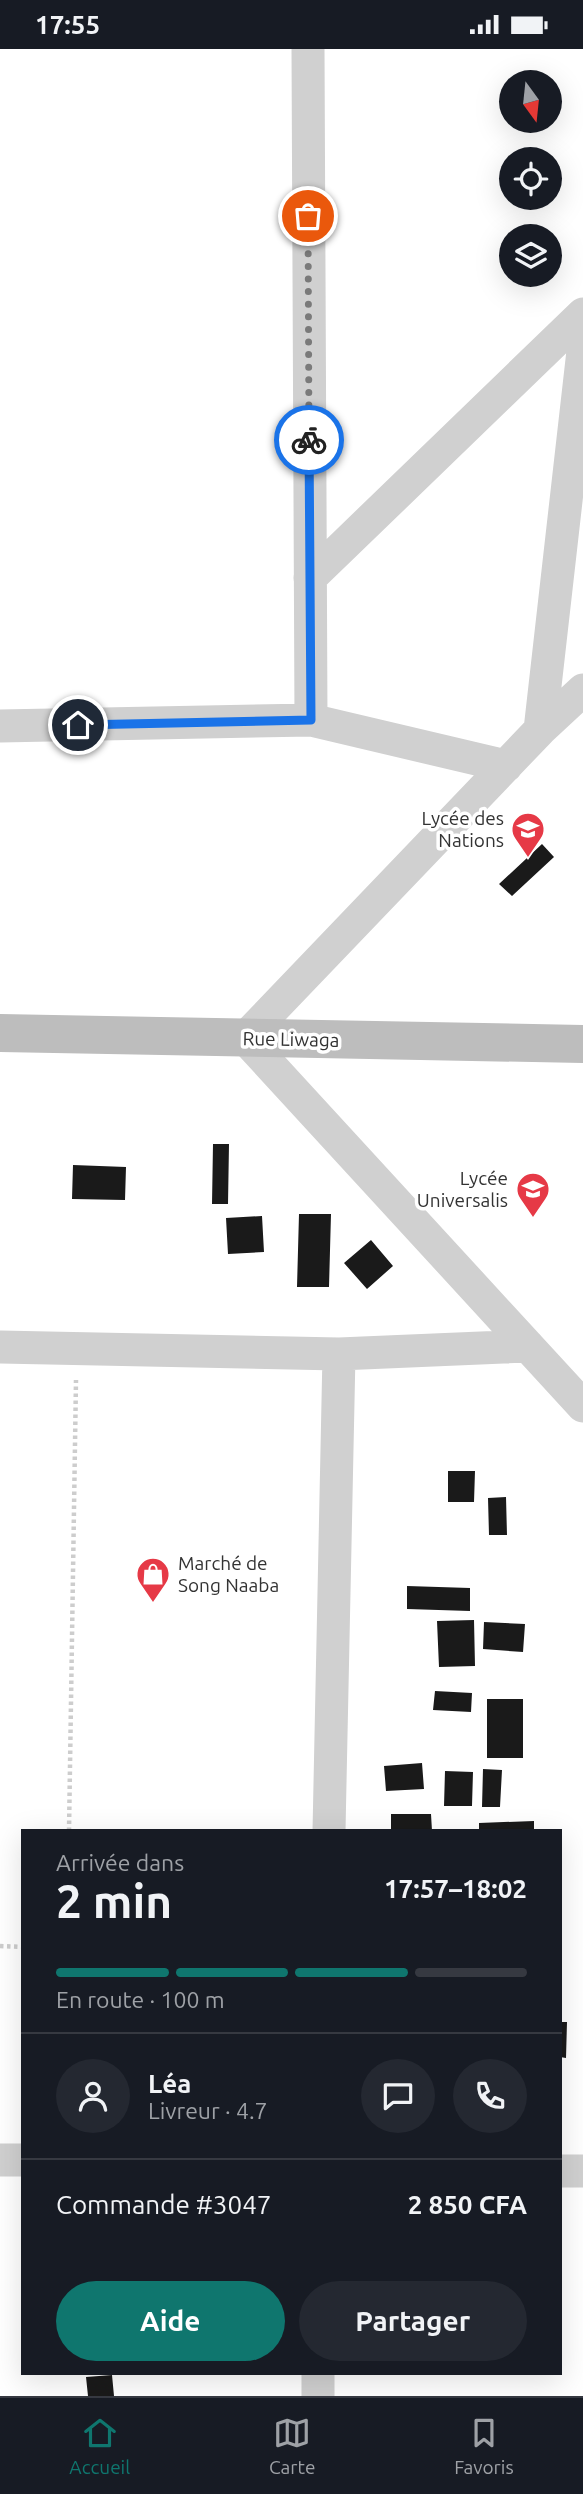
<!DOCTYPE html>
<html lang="fr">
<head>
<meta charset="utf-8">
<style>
	:root { --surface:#171b24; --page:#242831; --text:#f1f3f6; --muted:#9ea1a6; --line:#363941; --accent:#0f766e }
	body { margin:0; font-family:Ubuntu,sans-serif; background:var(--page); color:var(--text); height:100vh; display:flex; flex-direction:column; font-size:26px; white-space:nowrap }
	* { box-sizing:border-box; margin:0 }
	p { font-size:23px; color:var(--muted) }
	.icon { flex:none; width:38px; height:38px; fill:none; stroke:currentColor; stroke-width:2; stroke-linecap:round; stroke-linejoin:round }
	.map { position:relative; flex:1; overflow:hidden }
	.sheet { position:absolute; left:21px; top:1780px; width:541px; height:546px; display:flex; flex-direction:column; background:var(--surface); border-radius:0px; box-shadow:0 7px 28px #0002 }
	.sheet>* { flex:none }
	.needle { width:46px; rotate:165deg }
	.buttons { position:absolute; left:499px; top:21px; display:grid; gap:14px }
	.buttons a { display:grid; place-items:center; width:63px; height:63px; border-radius:50%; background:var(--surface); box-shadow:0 7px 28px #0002; font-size:35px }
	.pin { position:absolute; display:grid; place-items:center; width:60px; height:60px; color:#fff; margin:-30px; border:4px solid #fff; border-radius:50%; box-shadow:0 2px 7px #0007 }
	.courier { position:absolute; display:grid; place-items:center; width:70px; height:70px; margin:-35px; border:5px solid #1a73e8; border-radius:50%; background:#fff; color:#222; box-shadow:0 2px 9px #0007 }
	.headline em { font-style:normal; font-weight:700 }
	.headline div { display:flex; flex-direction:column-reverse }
	.headline { display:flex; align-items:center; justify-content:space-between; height:119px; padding:0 35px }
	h1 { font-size:46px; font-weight:700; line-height:52px }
	.bar { display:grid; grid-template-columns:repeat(4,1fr); gap:10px 7px; align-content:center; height:84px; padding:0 35px }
	.bar i { height:9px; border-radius:5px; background:var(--line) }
	.bar .on { background:var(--accent) }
	.bar p { grid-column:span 4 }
	.line { display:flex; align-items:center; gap:18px; padding:0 35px; border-top:2px solid var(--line) }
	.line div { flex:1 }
	.round { display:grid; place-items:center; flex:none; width:74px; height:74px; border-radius:37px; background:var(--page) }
	.cta { display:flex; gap:14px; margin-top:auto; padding:14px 35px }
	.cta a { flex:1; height:80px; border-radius:42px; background:var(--accent); color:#fff; font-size:28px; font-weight:700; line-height:80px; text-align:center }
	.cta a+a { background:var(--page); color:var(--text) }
	.status { display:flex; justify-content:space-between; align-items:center; height:49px; padding:0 35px; background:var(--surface); direction:ltr }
	.status svg { height:19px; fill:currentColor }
	.tabs { display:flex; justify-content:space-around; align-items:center; height:98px; border-top:2px solid var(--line); background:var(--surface); font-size:19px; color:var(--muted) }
	.tabs a { display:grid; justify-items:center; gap:4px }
	.tabs .on { color:var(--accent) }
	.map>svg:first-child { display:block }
	.building { fill:#1a1a1a }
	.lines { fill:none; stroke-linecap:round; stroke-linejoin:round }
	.path { stroke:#cdcdcd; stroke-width:4.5; stroke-dasharray:3.5 3.5; stroke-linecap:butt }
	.street { stroke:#d0d0d0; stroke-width:33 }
	.secondary { stroke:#bdbdbd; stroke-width:38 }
	.done { stroke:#7a7a7a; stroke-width:7; stroke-dasharray:0 12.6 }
	.route { stroke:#1a73e8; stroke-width:9 }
	.labels { text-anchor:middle; stroke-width:7; stroke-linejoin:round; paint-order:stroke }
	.poi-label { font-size:19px; fill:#333; stroke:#fff; text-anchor:end }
	.street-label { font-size:19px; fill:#333; stroke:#fff }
</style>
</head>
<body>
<div class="status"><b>17:55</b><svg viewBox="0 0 49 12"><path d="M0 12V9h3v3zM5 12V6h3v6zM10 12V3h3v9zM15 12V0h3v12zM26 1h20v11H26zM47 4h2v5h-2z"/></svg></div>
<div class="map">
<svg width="583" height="2347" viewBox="0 0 583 2347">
	<rect width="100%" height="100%" fill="#fff"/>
	<path class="building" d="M542 795 554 808 512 847 499 835Z
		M213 1095H229L228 1155H212Z
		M73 1116 126 1118 125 1151 72 1150Z
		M299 1165H331L329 1238H297Z
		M262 1167 264 1203 228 1205 226 1169Z
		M371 1191 393 1217 367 1240 344 1214Z
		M448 1422H475L474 1453H448Z
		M506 1448 507 1486H489L488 1449Z
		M407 1537 470 1539V1562L407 1560Z
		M474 1571 475 1617 439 1618 437 1572Z
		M484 1573 525 1575 523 1603 483 1600Z
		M435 1642 472 1644 471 1663 433 1661Z
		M487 1650H523V1709H487Z
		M422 1714 424 1740 386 1742 384 1717Z
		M483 1720 502 1721 500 1758H482Z
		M445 1722 473 1723 472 1757H444Z
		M391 1765H431L432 1782H391Z
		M534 1772V1782H479V1774Z
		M560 1973H567L566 2009 560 2008Z
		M112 2326 114 2347H88L86 2328Z"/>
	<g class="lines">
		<path class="path" d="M69 1782 76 1331
			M0 1897 23 1898"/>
		<path class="street" d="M308 0 311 671
			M310 529 583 265
			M583 641 540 681 245 989 583 1357
			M0 677 311 671 506 717
			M540 681 583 302
			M0 1298 339 1305 528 1297
			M329 1782 339 1305
			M0 2111H23
			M560 2122H583
			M318 2347V2324"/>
		<path class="secondary" d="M0 984 583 995"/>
	</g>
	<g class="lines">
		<path class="done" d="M308 167 309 391"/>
		<path class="route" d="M78 676 311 671 309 391"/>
	</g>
	<defs>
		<symbol id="school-pin" viewBox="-11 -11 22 30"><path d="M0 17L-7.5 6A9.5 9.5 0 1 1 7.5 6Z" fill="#e63946" stroke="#fff"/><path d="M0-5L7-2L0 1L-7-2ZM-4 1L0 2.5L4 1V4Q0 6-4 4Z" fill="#fff"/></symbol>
		<symbol id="shop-pin" viewBox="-11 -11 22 30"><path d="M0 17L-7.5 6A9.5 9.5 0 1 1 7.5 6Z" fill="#e63946" stroke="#fff"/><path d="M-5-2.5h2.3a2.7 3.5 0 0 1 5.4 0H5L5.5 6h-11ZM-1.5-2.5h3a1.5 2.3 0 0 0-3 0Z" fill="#fff"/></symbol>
	</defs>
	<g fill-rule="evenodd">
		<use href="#school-pin" x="509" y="761" width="38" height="52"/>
		<use href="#school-pin" x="514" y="1121" width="38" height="52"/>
		<use href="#shop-pin" x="134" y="1506" width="38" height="52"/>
	</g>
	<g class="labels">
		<g class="poi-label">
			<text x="504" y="776">Lycée des<tspan x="504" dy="22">Nations</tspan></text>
			<text x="508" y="1136">Lycée<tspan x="508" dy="22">Universalis</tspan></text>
			<text x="178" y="1521" text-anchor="start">Marché de<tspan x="178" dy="22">Song Naaba</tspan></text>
		</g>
		<g class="street-label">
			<text transform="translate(291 990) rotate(1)" y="7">Rue Liwaga</text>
		</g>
	</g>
</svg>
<div class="buttons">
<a><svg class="needle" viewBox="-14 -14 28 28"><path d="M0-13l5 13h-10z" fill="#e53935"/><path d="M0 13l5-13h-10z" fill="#9ea1a6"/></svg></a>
<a><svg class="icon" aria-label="locate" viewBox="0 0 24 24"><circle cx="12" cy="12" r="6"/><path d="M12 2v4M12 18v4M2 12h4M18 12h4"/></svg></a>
<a><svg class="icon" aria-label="layers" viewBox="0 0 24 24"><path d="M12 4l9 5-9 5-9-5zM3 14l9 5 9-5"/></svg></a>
</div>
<div class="pin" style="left:308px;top:167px;background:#ea580c"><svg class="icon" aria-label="bag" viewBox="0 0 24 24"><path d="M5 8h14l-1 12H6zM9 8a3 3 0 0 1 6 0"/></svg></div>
<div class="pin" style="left:78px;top:676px;background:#1f2937"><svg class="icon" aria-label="home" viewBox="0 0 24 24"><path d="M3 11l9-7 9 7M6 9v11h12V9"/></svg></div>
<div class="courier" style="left:309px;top:391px"><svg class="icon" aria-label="bike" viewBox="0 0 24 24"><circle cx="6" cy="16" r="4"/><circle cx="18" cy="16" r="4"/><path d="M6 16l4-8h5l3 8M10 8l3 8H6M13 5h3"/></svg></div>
<section class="sheet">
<div class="headline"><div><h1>2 min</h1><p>Arrivée dans</p></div><em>17:57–18:02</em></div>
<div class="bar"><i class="on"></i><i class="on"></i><i class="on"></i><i></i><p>En route · 100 m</p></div>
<div class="line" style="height:126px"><a class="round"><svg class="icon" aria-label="person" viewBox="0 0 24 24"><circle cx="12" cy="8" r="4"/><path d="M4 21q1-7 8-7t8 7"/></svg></a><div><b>Léa</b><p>Livreur · 4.7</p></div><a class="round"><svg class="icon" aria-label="chat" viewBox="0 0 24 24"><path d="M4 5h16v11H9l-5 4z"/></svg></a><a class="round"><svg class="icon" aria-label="phone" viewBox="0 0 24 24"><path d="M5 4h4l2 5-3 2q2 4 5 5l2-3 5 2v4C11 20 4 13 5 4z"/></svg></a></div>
<div class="line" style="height:91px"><div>Commande #3047</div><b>2 850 CFA</b></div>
<div class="cta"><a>Aide</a><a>Partager</a></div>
</section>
</div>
<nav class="tabs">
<a class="on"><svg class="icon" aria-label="home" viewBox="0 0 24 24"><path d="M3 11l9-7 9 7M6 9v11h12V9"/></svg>Accueil</a>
<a><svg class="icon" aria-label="map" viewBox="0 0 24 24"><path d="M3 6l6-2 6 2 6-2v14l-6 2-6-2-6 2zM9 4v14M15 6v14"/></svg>Carte</a>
<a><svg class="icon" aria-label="saved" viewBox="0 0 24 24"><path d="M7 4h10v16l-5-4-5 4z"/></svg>Favoris</a>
</nav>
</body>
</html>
